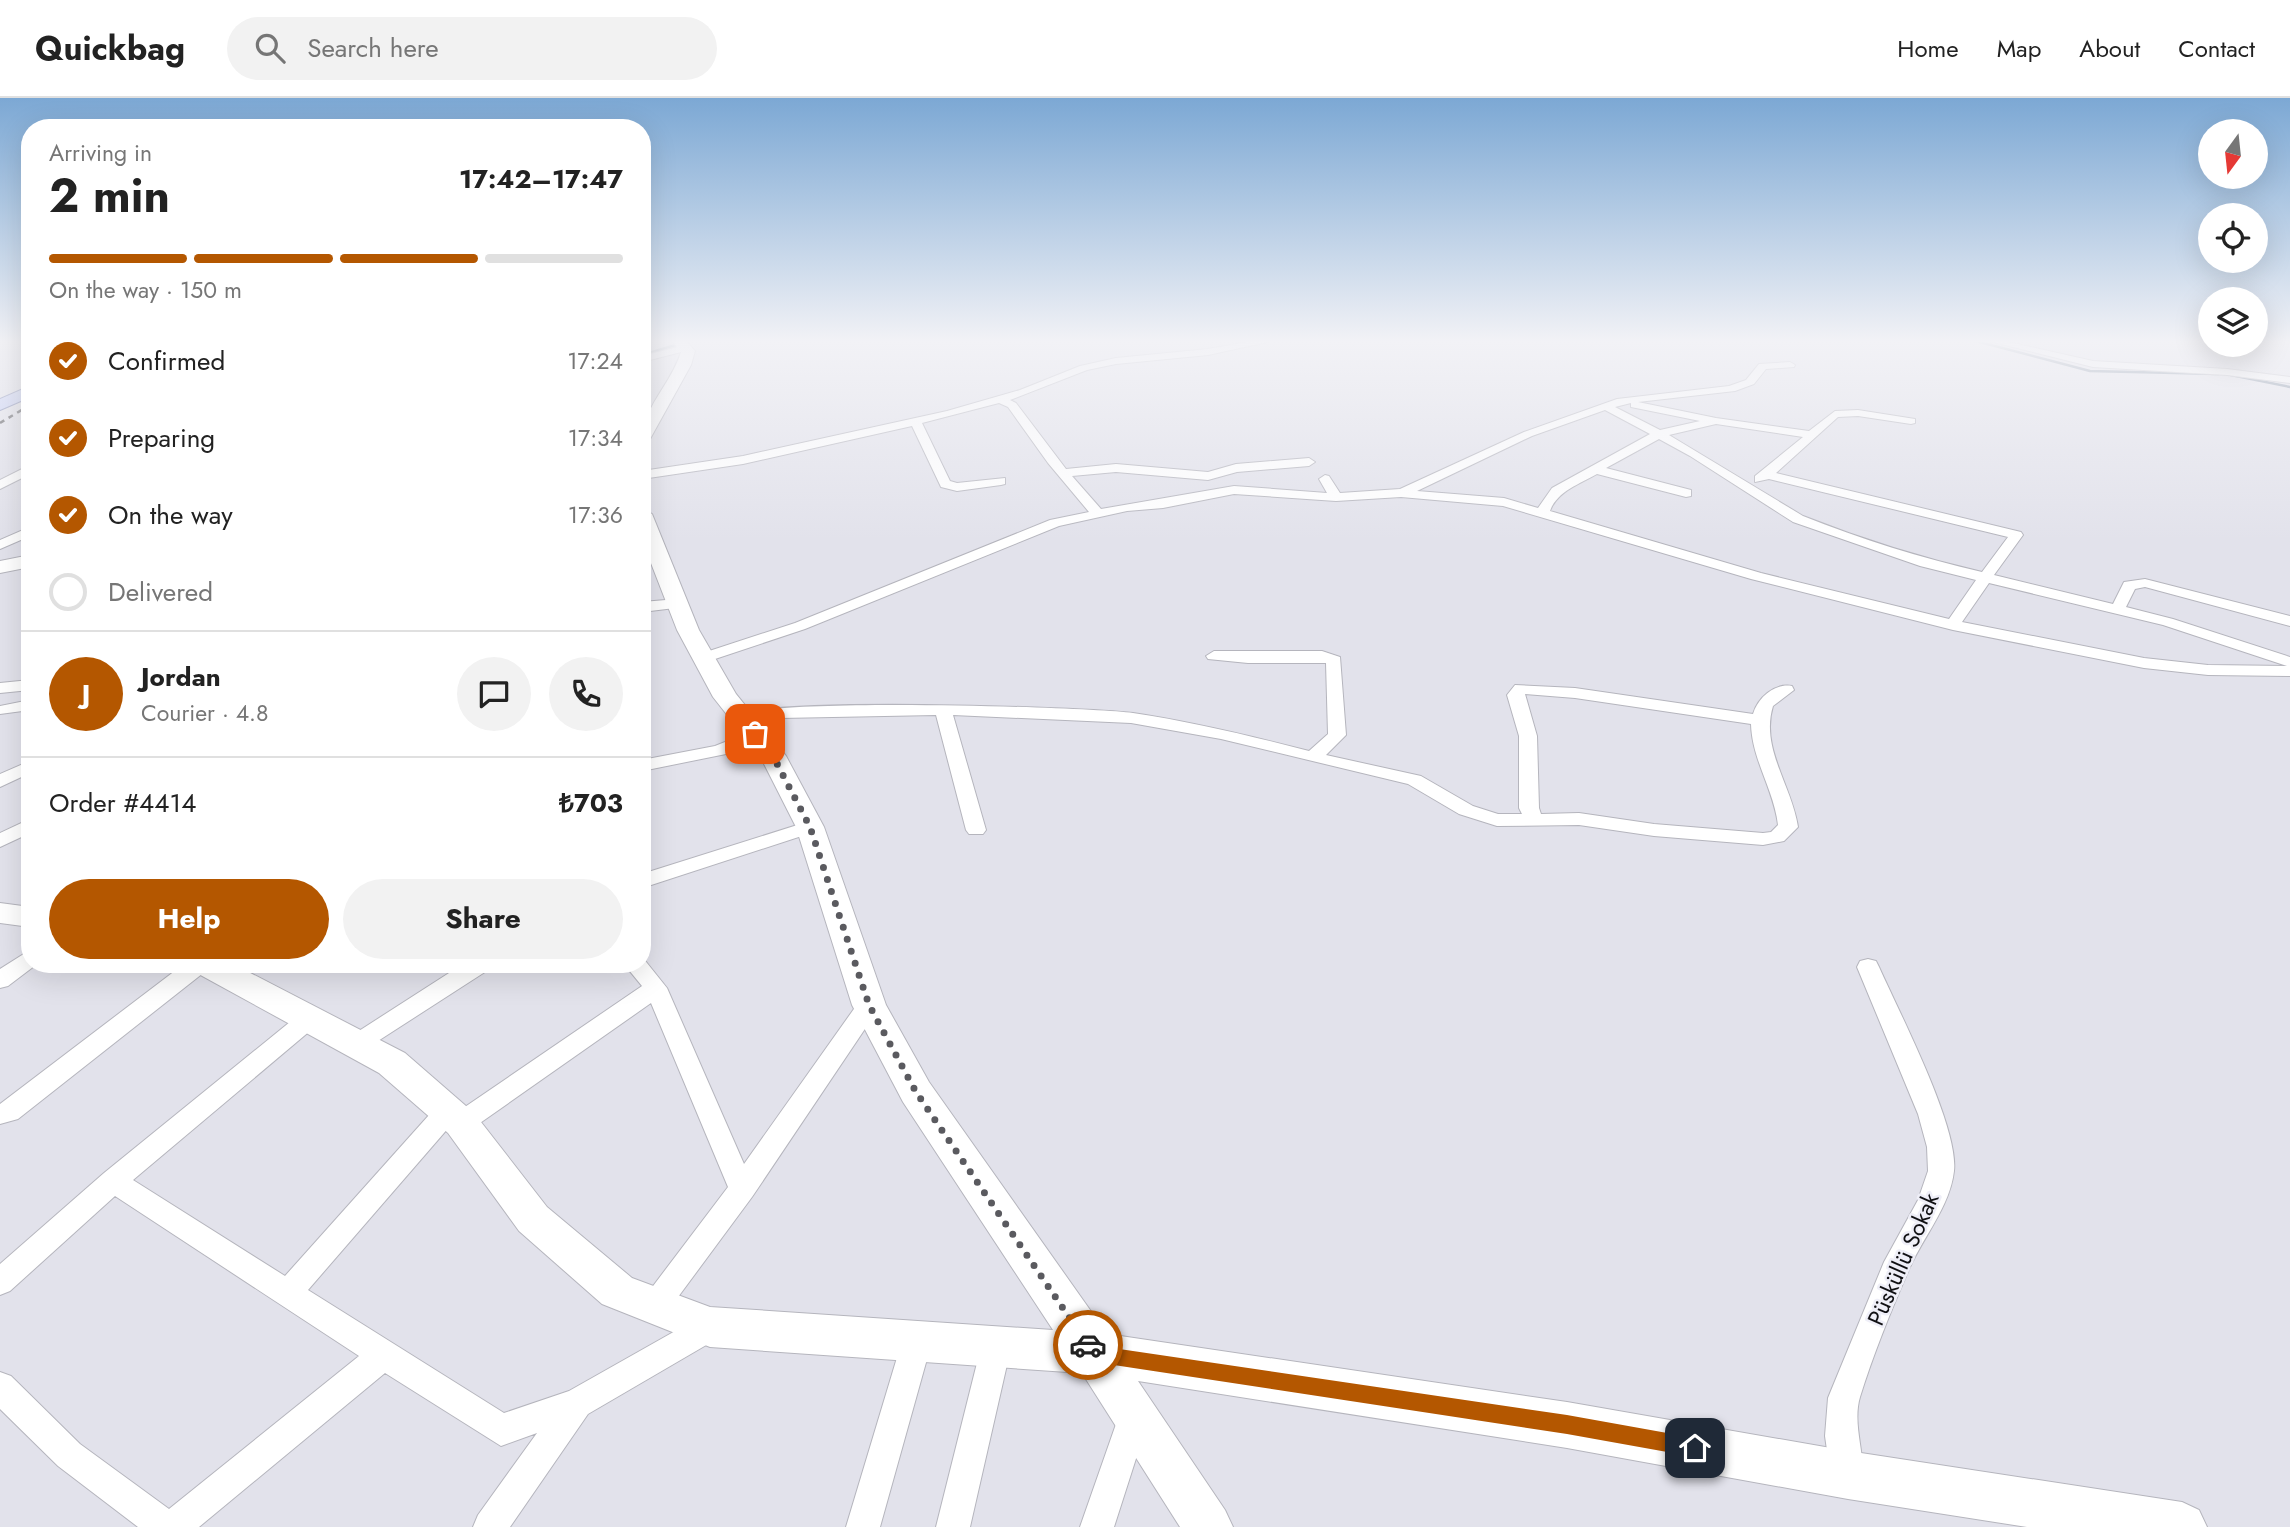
<!DOCTYPE html>
<html lang="en">
<head>
<meta charset="utf-8">
<style>
	:root { --surface:#fff; --page:#f2f2f2; --text:#222; --muted:#767676; --line:#e0e0e0; --accent:#b45700 }
	body { margin:0; font-family:Jost,sans-serif; background:var(--page); color:var(--text); height:100vh; display:flex; flex-direction:column; font-size:26px; white-space:nowrap }
	* { box-sizing:border-box; margin:0 }
	p { font-size:23px; color:var(--muted) }
	.icon { flex:none; width:38px; height:38px; fill:none; stroke:currentColor; stroke-width:2; stroke-linecap:round; stroke-linejoin:round }
	.map { position:relative; flex:1; overflow:hidden }
	.side { position:absolute; left:21px; top:21px; width:630px; height:854px; display:flex; flex-direction:column; background:var(--surface); border-radius:28px; box-shadow:0 7px 28px #0002 }
	.side>* { flex:none }
	.needle { width:46px; rotate:195deg }
	.fabs { position:absolute; left:2198px; top:21px; display:grid; gap:14px }
	.fabs a { display:grid; place-items:center; width:70px; height:70px; border-radius:50%; background:var(--surface); box-shadow:0 7px 28px #0002; font-size:35px }
	.pin { position:absolute; display:grid; place-items:center; width:60px; height:60px; color:#fff; margin:-30px; border-radius:14px; box-shadow:0 4px 10px #0006 }
	.courier { position:absolute; display:grid; place-items:center; width:70px; height:70px; margin:-35px; border:5px solid #b45700; border-radius:50%; background:#fff; color:#222; box-shadow:0 2px 9px #0007 }
	.summary em { font-style:normal; font-weight:700 }
	.summary div { display:flex; flex-direction:column-reverse }
	.summary { display:flex; align-items:center; justify-content:space-between; height:119px; padding:0 28px }
	h1 { font-size:46px; font-weight:700; line-height:52px }
	.bar { display:grid; grid-template-columns:repeat(4,1fr); gap:10px 7px; align-content:center; height:84px; padding:0 28px }
	.bar i { height:9px; border-radius:5px; background:var(--line) }
	.bar .on { background:var(--accent) }
	.bar p { grid-column:span 4 }
	.line { display:flex; align-items:center; gap:18px; padding:0 28px; border-top:2px solid var(--line) }
	.line div { flex:1 }
	.round { display:grid; place-items:center; flex:none; width:74px; height:74px; border-radius:37px; background:var(--page) }
	ol { padding:0 28px; list-style:none }
	li { display:flex; align-items:center; gap:21px; height:77px }
	li p { margin-inline-start:auto }
	li .icon { padding:7px; border-radius:50%; background:var(--accent); color:#fff; stroke-width:4 }
	li:last-child { color:var(--muted) }
	li i { width:38px; height:38px; border:4px solid var(--line); border-radius:50% }
	.action { display:flex; gap:14px; margin-top:auto; padding:14px 28px }
	.action a { flex:1; height:80px; border-radius:42px; background:var(--accent); color:#fff; font-size:28px; font-weight:700; line-height:80px; text-align:center }
	.action a+a { background:var(--page); color:var(--text) }
	header { display:flex; align-items:center; gap:42px; box-sizing:border-box; height:98px; padding:0 35px; background:var(--surface); border-bottom:2px solid var(--line) }
	header strong { font-size:33px }
	nav { display:flex; gap:38px; margin-inline-start:auto; font-size:24px }
	.search { width:490px; height:63px; background:var(--page); display:flex; align-items:center; gap:18px; box-sizing:border-box; padding:0 24px; border-radius:38px; color:var(--muted); font-size:26px }
	.map>svg:first-child { display:block }
	.lines { fill:none; stroke-linecap:round; stroke-linejoin:round }
	.stream { stroke:#5a6e85; stroke-width:2.5 }
	.street-casing { stroke:#b5b5bd; stroke-width:2 }
	.secondary-casing { stroke:#b5b5bd; stroke-width:2 }
	.primary-casing { stroke:#6672a7; stroke-width:2 }
	.street { fill:#fff; fill-rule:evenodd }
	.secondary { fill:#fff; fill-rule:evenodd }
	.primary { fill:#bfcafa; fill-rule:evenodd }
	.rail { stroke:#3d3d41; stroke-width:2.5; stroke-dasharray:5 5; stroke-linecap:butt }
	.route { fill:#b45700 }
	.done { stroke:#5a5a5f; stroke-width:7; stroke-dasharray:0 12.6 }
	.labels { text-anchor:middle; stroke-width:5; stroke-linejoin:round; paint-order:stroke }
	.near-street-label { font-size:23px; fill:#101013; stroke:#efeff8 }
</style>
</head>
<body>
<header>
<strong>Quickbag</strong>
<div class="search"><svg class="icon" aria-label="search" viewBox="0 0 24 24"><circle cx="10" cy="10" r="6"/><path d="M15 15l6 6"/></svg>Search here</div>
<nav><a>Home</a><a>Map</a><a>About</a><a>Contact</a></nav>
</header>
<div class="map">
<svg width="2290" height="1429" viewBox="0 0 2290 1429">
	<rect width="100%" height="100%" fill="#e2e2eb"/>
	<g class="lines">
		<path class="stream" d="M1972 242 2090 273 2218 276
			M642 257 692 242
			M2231 277 2290 289"/>
		<defs>
			<path id="street" d="M1258 242H1276L1208 257 1116 266 1087 272 1010 302 1016 305 1066 371 1116 366 1208 374 1236 366 1309 360 1315 364 1309 368 1237 374 1208 382 1116 374 1072 378 1101 411 1234 388 1327 395 1319 381 1325 377 1329 378 1340 395 1400 391 1524 334 1617 301 1729 288 1746 282 1759 266 1790 264 1795 267 1794 269 1766 271 1754 286 1735 293 1638 304 1716 320 1809 333 1835 313 1858 312 1915 321V325L1911 326 1858 318 1838 319 1776 375 2021 434 2023 437 1994 477 2113 506 2124 484 2145 481 2290 518V528L2145 489 2135 491 2126 509 2173 521 2290 559V578L2208 577 2144 570 1953 532 1751 481 1503 408 1401 399 1336 403 1234 396 1163 410 1127 413 1059 428 805 531 709 563H697L695 560 697 557 795 525 1050 422 1089 414 1048 365 1008 309 999 305 922 325 950 383 957 385 1005 380V386L1001 387 957 393 941 389 912 328 743 366 642 381V373L743 358 947 313 1020 292 1080 268 1116 260 1208 251ZM1631 305V309L1700 323 1660 332 1615 309ZM1605 312 1650 336 1552 390 1538 410 1504 400 1417 393 1532 338ZM1716 326 1803 339 1755 378V384L1769 381 2008 439 1982 474C1921 460 1861 441 1803 418L1669 337ZM1659 341 1690 358 1793 424 1920 468 1976 482 1949 521 1761 475 1550 413C1557 393 1580 386 1597 376L1686 399 1691 398V392L1606 370ZM1989 485 2163 527 2287 568 2208 567 2144 560 1962 524Z
				M1985 242H2000L2093 263 2227 271 2290 279V285L2227 277 2093 269Z
				M686 247 689 248V252L642 264V258Z
				M30 367V376L0 391V382Z
				M30 429V438L0 451V442Z
				M678 501 686 506 683 509 642 514V504Z
				M1214 553H1322L1340 559 1346 637 1326 657 1421 678 1473 708 1498 716H1522L1519 710V638L1507 597 1515 587 1575 590 1753 616C1758 600 1774 585 1792 588L1794 592 1773 608C1760 650 1792 688 1798 729L1784 743 1763 747 1654 738 1579 727 1497 728 1459 716 1408 686 1221 641 1131 625 953 617 986 732 983 736H969L966 732 936 617 781 620 742 625 733 620C752 598 1087 609 1133 615 1193 624 1251 638 1309 653L1328 636 1326 565H1248L1208 561 1206 558ZM1525 596 1575 600 1751 626C1752 662 1774 692 1778 727L1771 734 1763 735 1654 726 1579 715 1541 716 1539 710 1537 638Z
				M30 582V592L0 595V585Z
				M30 602V612L0 616V608Z
				M755 632 764 637 761 641 726 656 642 673V662L715 648Z
				M30 663V675L0 689V676Z
				M30 721V735L0 749V735Z
				M810 723 817 725 820 729 817 733 642 790V776Z
				M30 852V866H37L8 888 0 890V871Z
				M643 860 667 890 744 1066 861 901 869 899 877 901 881 907 752 1099 664 1218 654 1222 644 1218 639 1209 644 1200 728 1089 651 905 470 1032 461 1035 452 1032 450 1028 308 1192 504 1315 569 1293 700 1219 710 1215 720 1219 725 1229 720 1239 588 1316 510 1429H473L478 1417 537 1335 501 1348 385 1275 199 1429H138L58 1368 0 1311V1274L11 1278 80 1346 169 1411 359 1258 115 1098 10 1193 0 1197V1166L104 1075 301 915 309 912 317 915 321 921 317 927 133 1082 285 1178 438 1007 447 1004 456 1007 459 1013 642 888 624 866H642Z
				M1868 861 1876 863 1879 869C1899 914 1959 1029 1954 1073 1950 1108 1924 1138 1910 1169 1892 1210 1873 1257 1860 1299 1851 1329 1869 1364 1860 1388L1848 1392 1836 1388 1829 1366 1825 1338 1828 1300 1884 1164 1918 1102 1928 1073 1927 1049 1918 1016 1857 869 1860 863Z
				M184 866H210L207 872 18 1021 0 1026V1006Z
				M463 866H491L488 872 364 952 356 955 348 952 344 946 348 940Z
				M917 1229 928 1233 932 1243 880 1429H846L902 1243 906 1233Z
				M996 1235 1007 1239 1011 1249 970 1429H936L981 1249 985 1239Z
				M1133 1304 1144 1309 1149 1320 1114 1429H1080L1122 1309Z"/>
			<path id="secondary" d="M671 242H685L695 253 691 267 650 341 642 346C642 308 670 289 681 254Z
				M642 410 652 416 699 532 736 596 786 658 824 729 886 907 929 984 1107 1236 1567 1304 1848 1353 2182 1404 2199 1412 2207 1429H2027L1848 1401 1567 1350 1138 1283 1225 1412 1233 1429H1180L1082 1275 710 1249 602 1206 519 1133 448 1035 379 975 195 874 190 866H233L405 955 474 1015 547 1109 632 1180 710 1209 1053 1232 903 1004 852 907 796 729 761 660 713 599 677 532 642 442Z
				M30 457V469L0 475V463Z
				M0 805 30 809V829L0 825Z"/>
			<path id="primary" d="M30 288V299L0 312V301Z"/>
		</defs>
		<use href="#street" class="street-casing"/>
		<use href="#secondary" class="secondary-casing"/>
		<use href="#primary" class="primary-casing"/>
		<use href="#street" class="street"/>
		<use href="#secondary" class="secondary"/>
		<use href="#primary" class="primary"/>
		<path class="rail" d="M0 325 30 307"/>
	</g>
	<linearGradient id="sky" x2="0" y2="1"><stop stop-color="#7ca8d4"/><stop offset="0.55" stop-color="#f2f2f6"/><stop offset="1" stop-color="#f2f2f6" stop-opacity="0"/></linearGradient>
	<rect width="2290" height="442" fill="url(#sky)"/>
	<path class="route" d="M1088 1238 1094 1241 1099 1248 1567 1317 1695 1340 1702 1343 1705 1350 1702 1356 1695 1359 1567 1336 1094 1264 1088 1261 1079 1247 1082 1241Z"/>
	<g class="lines">
		<path class="done" d="M755 636 773 658 810 729 869 907 916 994 1088 1247"/>
	</g>
	<g class="labels">
		<g class="near-street-label">
			<text transform="translate(1903 1161) rotate(-66)" y="8">Püsküllü Sokak</text>
		</g>
	</g>
</svg>
<div class="fabs">
<a><svg class="needle" viewBox="-14 -14 28 28"><path d="M0-13l5 13h-10z" fill="#e53935"/><path d="M0 13l5-13h-10z" fill="#767676"/></svg></a>
<a><svg class="icon" aria-label="locate" viewBox="0 0 24 24"><circle cx="12" cy="12" r="6"/><path d="M12 2v4M12 18v4M2 12h4M18 12h4"/></svg></a>
<a><svg class="icon" aria-label="layers" viewBox="0 0 24 24"><path d="M12 4l9 5-9 5-9-5zM3 14l9 5 9-5"/></svg></a>
</div>
<div class="pin" style="left:755px;top:636px;background:#ea580c"><svg class="icon" aria-label="bag" viewBox="0 0 24 24"><path d="M5 8h14l-1 12H6zM9 8a3 3 0 0 1 6 0"/></svg></div>
<div class="pin" style="left:1695px;top:1350px;background:#1f2937"><svg class="icon" aria-label="home" viewBox="0 0 24 24"><path d="M3 11l9-7 9 7M6 9v11h12V9"/></svg></div>
<div class="courier" style="left:1088px;top:1247px"><svg class="icon" aria-label="car" viewBox="0 0 24 24"><path d="M5 17H2v-5l4-1 3-4h7l3 4 3 1v5h-3M9 17h6M6 11h13"/><circle cx="7" cy="17" r="2"/><circle cx="17" cy="17" r="2"/></svg></div>
<section class="side">
<div class="summary"><div><h1>2 min</h1><p>Arriving in</p></div><em>17:42–17:47</em></div>
<div class="bar"><i class="on"></i><i class="on"></i><i class="on"></i><i></i><p>On the way · 150 m</p></div>
<ol>
<li><svg class="icon" aria-label="check" viewBox="0 0 24 24"><path d="M5 12l5 5 9-10"/></svg>Confirmed<p>17:24</p></li>
<li><svg class="icon" aria-label="check" viewBox="0 0 24 24"><path d="M5 12l5 5 9-10"/></svg>Preparing<p>17:34</p></li>
<li><svg class="icon" aria-label="check" viewBox="0 0 24 24"><path d="M5 12l5 5 9-10"/></svg>On the way<p>17:36</p></li>
<li><i></i>Delivered</li>
</ol>
<div class="line" style="height:126px"><b class="round" style="background:var(--accent);color:#fff">J</b><div><b>Jordan</b><p>Courier · 4.8</p></div><a class="round"><svg class="icon" aria-label="chat" viewBox="0 0 24 24"><path d="M4 5h16v11H9l-5 4z"/></svg></a><a class="round"><svg class="icon" aria-label="phone" viewBox="0 0 24 24"><path d="M5 4h4l2 5-3 2q2 4 5 5l2-3 5 2v4C11 20 4 13 5 4z"/></svg></a></div>
<div class="line" style="height:91px"><div>Order #4414</div><b>₺703</b></div>
<div class="action"><a>Help</a><a>Share</a></div>
</section>
</div>
</body>
</html>
